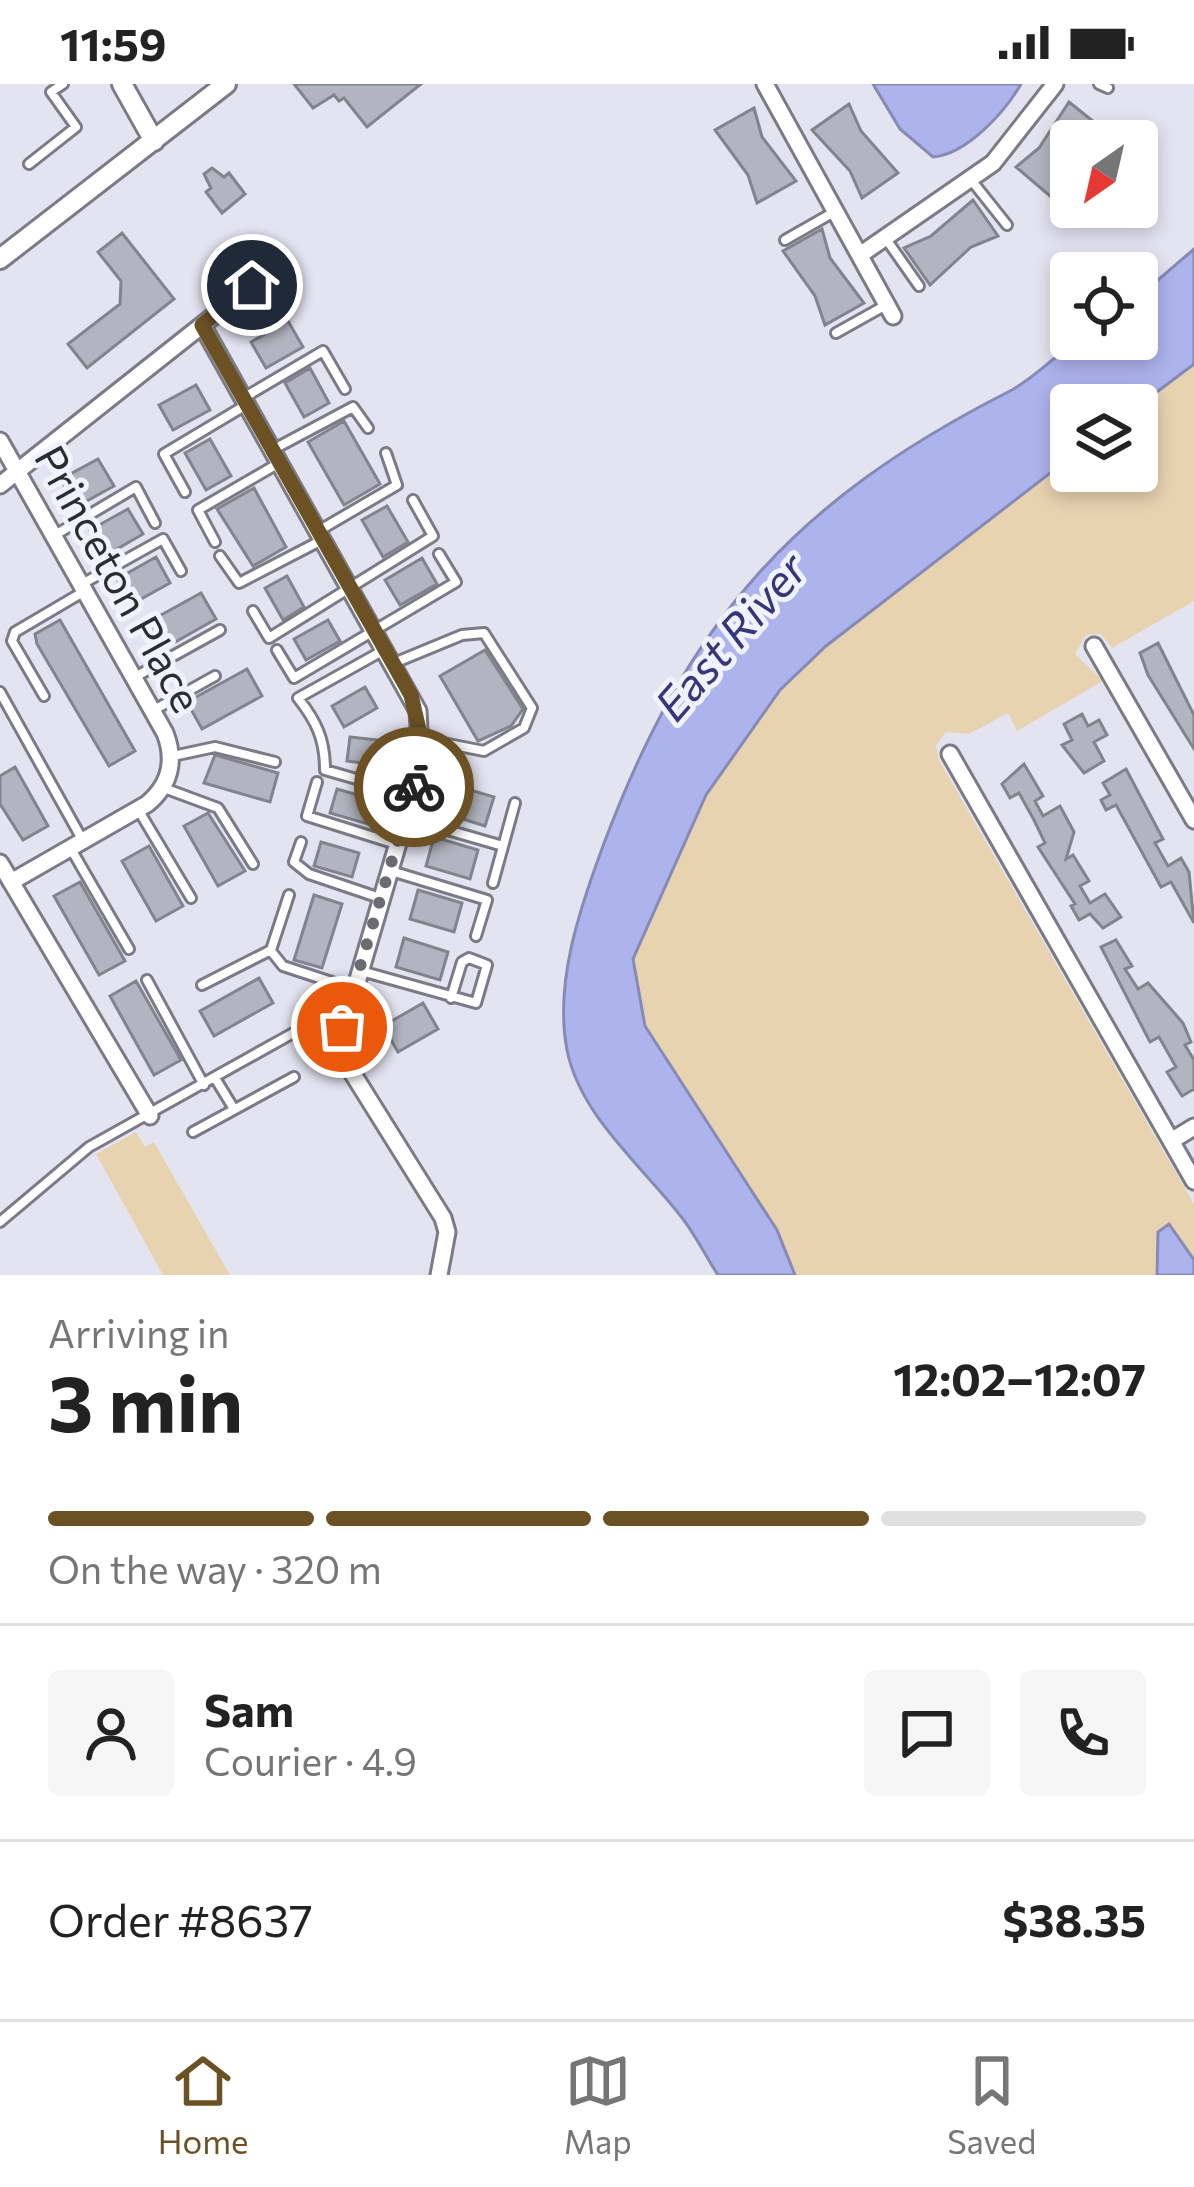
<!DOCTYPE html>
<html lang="en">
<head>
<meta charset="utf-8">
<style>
	:root { --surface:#fff; --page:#f6f6f6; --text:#222; --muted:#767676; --line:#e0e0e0; --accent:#6b5123 }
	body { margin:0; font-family:Commissioner,sans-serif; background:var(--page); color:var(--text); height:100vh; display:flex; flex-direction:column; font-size:45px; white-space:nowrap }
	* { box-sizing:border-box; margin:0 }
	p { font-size:39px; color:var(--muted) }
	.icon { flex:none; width:66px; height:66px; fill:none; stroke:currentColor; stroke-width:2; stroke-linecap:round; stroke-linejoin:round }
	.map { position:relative; height:1191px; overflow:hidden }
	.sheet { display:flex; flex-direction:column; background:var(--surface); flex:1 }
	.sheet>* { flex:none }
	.needle { width:78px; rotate:214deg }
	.controls { position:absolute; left:1050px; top:36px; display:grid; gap:24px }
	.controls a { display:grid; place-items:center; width:108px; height:108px; border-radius:12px; background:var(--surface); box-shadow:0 6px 18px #0003; font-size:60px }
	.pin { position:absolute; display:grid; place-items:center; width:102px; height:102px; color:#fff; margin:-51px; border:6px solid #fff; border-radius:50%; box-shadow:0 3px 12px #0007 }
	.courier { position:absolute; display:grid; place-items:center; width:120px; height:120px; margin:-60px; border:9px solid #6b5123; border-radius:50%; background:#fff; color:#222; box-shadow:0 3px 15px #0007 }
	.headline em { font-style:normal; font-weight:700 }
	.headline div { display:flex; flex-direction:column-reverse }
	.headline { display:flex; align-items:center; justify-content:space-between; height:204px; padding:0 48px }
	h1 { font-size:78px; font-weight:700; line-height:90px }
	.bar { display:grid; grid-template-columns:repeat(4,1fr); gap:18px 12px; align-content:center; height:144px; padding:0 48px }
	.bar i { height:15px; border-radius:9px; background:var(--line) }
	.bar .on { background:var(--accent) }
	.bar p { grid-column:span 4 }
	.line { display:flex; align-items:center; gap:30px; padding:0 48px; border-top:3px solid var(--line) }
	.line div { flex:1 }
	.round { display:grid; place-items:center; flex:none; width:126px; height:126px; border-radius:12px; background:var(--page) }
	.status { display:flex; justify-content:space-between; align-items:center; height:84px; padding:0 60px; background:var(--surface); direction:ltr }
	.status svg { height:33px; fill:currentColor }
	.dock { display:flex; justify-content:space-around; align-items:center; height:168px; border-top:3px solid var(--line); background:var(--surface); font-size:33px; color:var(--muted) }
	.dock a { display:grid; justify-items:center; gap:6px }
	.dock .on { color:var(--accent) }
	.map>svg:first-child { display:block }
	.green { fill:#e8d3b1 }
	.water { fill:#adb3ed; stroke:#868ab4; stroke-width:3 }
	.building { fill:#b2b4bf; stroke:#81838d; stroke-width:3 }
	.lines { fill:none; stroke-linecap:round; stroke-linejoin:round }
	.service-casing { stroke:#7a7b86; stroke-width:14 }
	.minor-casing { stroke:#7a7b86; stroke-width:21 }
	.tertiary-casing { stroke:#7a7b86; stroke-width:24 }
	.service { stroke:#fff; stroke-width:8 }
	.minor { stroke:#fff; stroke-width:15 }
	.tertiary { stroke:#fff; stroke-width:18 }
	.done { stroke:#6b6c73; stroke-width:12; stroke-dasharray:0 21.6 }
	.route { stroke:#6b5123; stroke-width:15 }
	.labels { text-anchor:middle; stroke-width:10; stroke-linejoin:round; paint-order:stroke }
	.street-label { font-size:42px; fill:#2b2b30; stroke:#f0f2fe }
	.water-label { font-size:45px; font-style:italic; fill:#363679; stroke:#f0f2fe }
</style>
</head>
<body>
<div class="status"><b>11:59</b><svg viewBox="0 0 49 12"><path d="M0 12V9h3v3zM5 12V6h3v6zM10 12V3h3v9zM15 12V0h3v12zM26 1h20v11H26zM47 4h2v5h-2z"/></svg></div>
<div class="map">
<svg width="1194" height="1191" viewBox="0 0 1194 1191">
	<rect width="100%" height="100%" fill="#e3e4f0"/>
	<path class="green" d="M1194 280V517L1112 564 1101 550 1086 551 1075 570 1103 597 1017 647 1008 629 969 650 946 648 936 661 939 676 1194 1120V1191H795L777 1146 645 942 633 875 706 711 780 606 826 562 1071 373V387H1137V323Z
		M136 1048 145 1063 154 1058 230 1191H163L96 1070Z"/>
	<path class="water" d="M873 0H1021C1005 28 967 70 933 73L900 45Z
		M1194 165V280L1137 323 1071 321V373L826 562 780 606 706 711 633 875 645 942 777 1146 795 1191H718C705 1171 694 1148 679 1130 640 1080 580 1031 567 966 554 899 580 824 603 762 687 537 794 417 1008 308 1035 295 1057 267 1083 256 1096 250 1122 255 1137 255V214Z
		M1169 1140 1194 1176V1191H1157L1158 1148Z"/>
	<path class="building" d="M294 0H421L367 43 344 14 339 17 334 11 313 24Z
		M1069 18 1104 46 1095 57H1071V76L1050 112 1016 83 1039 64Z
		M849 20 861 47 898 89 862 114 850 87 812 46Z
		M754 24 762 53 796 97 757 119 748 91 715 46Z
		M212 84 224 93 229 89 245 110 222 129 206 108 211 104 204 90Z
		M973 116 998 152 971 163 930 201 904 164 931 152Z
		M822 145 830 174 864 219 825 241 815 212 783 167Z
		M122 149 174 215 87 284 68 260 120 220 121 197 98 168Z
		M288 237 303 263 266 284 251 258Z
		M310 284 329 319 304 333 285 299Z
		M196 301 210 326 173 346 159 321Z
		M344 337 380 400 344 421 308 358Z
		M210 355 231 392 206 406 185 369Z
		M98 375 114 402 76 423 61 395Z
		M254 404 286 463 253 482 217 425Z
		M387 422 408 458 383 473 362 436Z
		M128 425 143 450 105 472 90 446Z
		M156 473 170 499 132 520 117 495Z
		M422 474 437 500 400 521 385 496Z
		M287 492 304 523 283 536 265 504Z
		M201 509 216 535 156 569 141 542Z
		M60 536 135 667 109 682 37 560 35 550Z
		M328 536 340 557 306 576 294 555Z
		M1158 559 1194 631V665L1148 591 1140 569Z
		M485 566 523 625 511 642 478 657 440 592Z
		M247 585 262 612 202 645 187 618Z
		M365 603 377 624 344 643 332 622Z
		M1082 630 1088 642 1099 636 1107 651 1094 658 1104 677 1084 689 1062 661 1072 656 1064 640Z
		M350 653 387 657 384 682 347 677Z
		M215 671 278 689 270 718 204 699Z
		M1024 680 1043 712 1035 717 1043 732 1060 722 1074 748 1066 775 1073 771 1089 797 1080 802 1090 819 1105 810 1121 833 1103 844 1090 830 1079 836 1071 822 1075 820 1038 763 1045 759 1034 736 1019 709 1010 714 1002 700Z
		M15 683 48 742 23 756 0 720V692Z
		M1126 685 1163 755 1155 759 1168 782 1181 774 1189 788 1194 839 1171 798 1161 803 1116 721 1106 726 1101 716 1110 711 1103 699Z
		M450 700 494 713 485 742 441 728Z
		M337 705 375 716 368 740 330 729Z
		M208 729 245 787 218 802 184 742Z
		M434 753 478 766 470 795 426 782Z
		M321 758 359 769 352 793 314 782Z
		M149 762 183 822 156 837 122 777Z
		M80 798 125 877 99 891 54 812Z
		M418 806 462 819 454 848 410 835Z
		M314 811 342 820 322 884 294 876Z
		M404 854 448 868 440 896 396 883Z
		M1116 856 1132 882 1125 885 1138 905 1148 899 1183 939 1191 958 1185 961 1194 976V1005L1182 1012 1167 988 1176 983 1159 953 1150 958 1101 863Z
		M259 894 273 919 214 952 200 927Z
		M136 897 181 976 154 991 110 912Z
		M423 919 438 945 398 968 383 942Z"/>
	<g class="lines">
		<defs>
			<path id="service" d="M1099 0 1108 4
				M29 80 76 43 51 8 63 0
				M972 97 1007 141
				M886 155 919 202
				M785 156 834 128
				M836 249 886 221
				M245 313 323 267 345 305
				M274 365 353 323 368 344
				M185 408 164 370 246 321
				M320 446 397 401 386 369
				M55 451 136 403 155 439
				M215 458 198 426 279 379
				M220 472 239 499 322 456
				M82 500 163 455 181 487
				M253 527 269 554 433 452 413 416
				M277 566 294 594 456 498 439 470
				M384 566 298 614C317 638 325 656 325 686L409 710
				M394 579 462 551 484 549 532 624 524 644 484 667 423 655
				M135 593 220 546
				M0 608 82 755
				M44 612 12 557 15 548 83 508
				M154 626 215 592
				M173 672 215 663 275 678
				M317 698 307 732 396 760
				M164 704 218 724 253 780
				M139 727 191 814
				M406 734 503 762
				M301 758 294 778 309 790 380 814
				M71 765 129 865
				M391 787 487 816 476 852
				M493 799 515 719
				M271 867 283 882 353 905
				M361 887 476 919 487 881 469 874 462 878 451 914
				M147 896 204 1001
				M202 901 271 866 289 811
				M215 994 234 1025
				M193 1048 294 993
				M0 1138 89 1063 295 948 341 937"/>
			<path id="minor" d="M765 0 893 232
				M860 171 993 79 1055 0
				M202 241 418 627 421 681 346 936 336 952 353 990 443 1134 447 1148 439 1191
				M0 357 165 649C176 677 170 701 147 720L11 798
				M0 401 268 189
				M1094 562 1194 736
				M950 670 1194 1097
				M0 779 150 1032
				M1171 1057 1194 1043"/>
			<path id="tertiary" d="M122 0 154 57
				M0 175 226 0"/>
		</defs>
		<use href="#service" class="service-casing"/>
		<use href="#minor" class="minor-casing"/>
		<use href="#tertiary" class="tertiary-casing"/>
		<use href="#service" class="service"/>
		<use href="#minor" class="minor"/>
		<use href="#tertiary" class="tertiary"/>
	</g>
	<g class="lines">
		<path class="done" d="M342 943 414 703"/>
		<path class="route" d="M252 201 202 241 411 611 423 663 414 703"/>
	</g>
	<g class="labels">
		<g class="street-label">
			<text transform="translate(118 495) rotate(61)" y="15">Princeton Place</text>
		</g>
		<g class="water-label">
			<text transform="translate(731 553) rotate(-49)" y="16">East River</text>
		</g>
	</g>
</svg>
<div class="controls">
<a><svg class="needle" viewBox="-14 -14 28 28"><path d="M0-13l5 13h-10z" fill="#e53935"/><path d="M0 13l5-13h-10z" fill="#767676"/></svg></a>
<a><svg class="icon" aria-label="locate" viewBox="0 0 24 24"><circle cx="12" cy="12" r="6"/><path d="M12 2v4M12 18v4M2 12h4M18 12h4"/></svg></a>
<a><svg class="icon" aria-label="layers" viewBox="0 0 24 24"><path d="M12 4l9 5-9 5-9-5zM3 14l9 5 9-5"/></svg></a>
</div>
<div class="pin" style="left:342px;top:943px;background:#ea580c"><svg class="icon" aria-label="bag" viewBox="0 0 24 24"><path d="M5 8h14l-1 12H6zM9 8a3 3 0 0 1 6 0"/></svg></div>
<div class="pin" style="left:252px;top:201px;background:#1f2937"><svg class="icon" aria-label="home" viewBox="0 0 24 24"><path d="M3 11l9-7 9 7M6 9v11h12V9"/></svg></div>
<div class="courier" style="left:414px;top:703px"><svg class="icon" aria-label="bike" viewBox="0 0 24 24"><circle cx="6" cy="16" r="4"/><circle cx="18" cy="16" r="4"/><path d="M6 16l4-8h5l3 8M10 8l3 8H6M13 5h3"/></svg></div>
</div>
<section class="sheet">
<div class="headline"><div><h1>3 min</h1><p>Arriving in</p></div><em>12:02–12:07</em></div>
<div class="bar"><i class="on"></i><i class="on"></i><i class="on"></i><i></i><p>On the way · 320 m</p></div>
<div class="line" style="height:216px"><a class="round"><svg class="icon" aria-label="person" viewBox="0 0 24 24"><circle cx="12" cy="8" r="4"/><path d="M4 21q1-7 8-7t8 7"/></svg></a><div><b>Sam</b><p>Courier · 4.9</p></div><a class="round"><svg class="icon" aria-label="chat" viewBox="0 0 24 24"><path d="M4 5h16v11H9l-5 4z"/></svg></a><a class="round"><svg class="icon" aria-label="phone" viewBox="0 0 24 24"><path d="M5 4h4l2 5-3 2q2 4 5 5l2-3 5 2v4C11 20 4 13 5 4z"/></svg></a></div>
<div class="line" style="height:156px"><div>Order #8637</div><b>$38.35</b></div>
</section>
<nav class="dock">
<a class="on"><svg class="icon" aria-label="home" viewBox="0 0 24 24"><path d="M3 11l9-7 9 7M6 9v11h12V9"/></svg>Home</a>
<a><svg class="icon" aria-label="map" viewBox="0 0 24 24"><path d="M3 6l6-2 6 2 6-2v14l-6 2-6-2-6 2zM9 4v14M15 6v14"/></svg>Map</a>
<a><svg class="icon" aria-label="saved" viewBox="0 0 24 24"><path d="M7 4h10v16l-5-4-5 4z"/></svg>Saved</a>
</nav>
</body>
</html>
